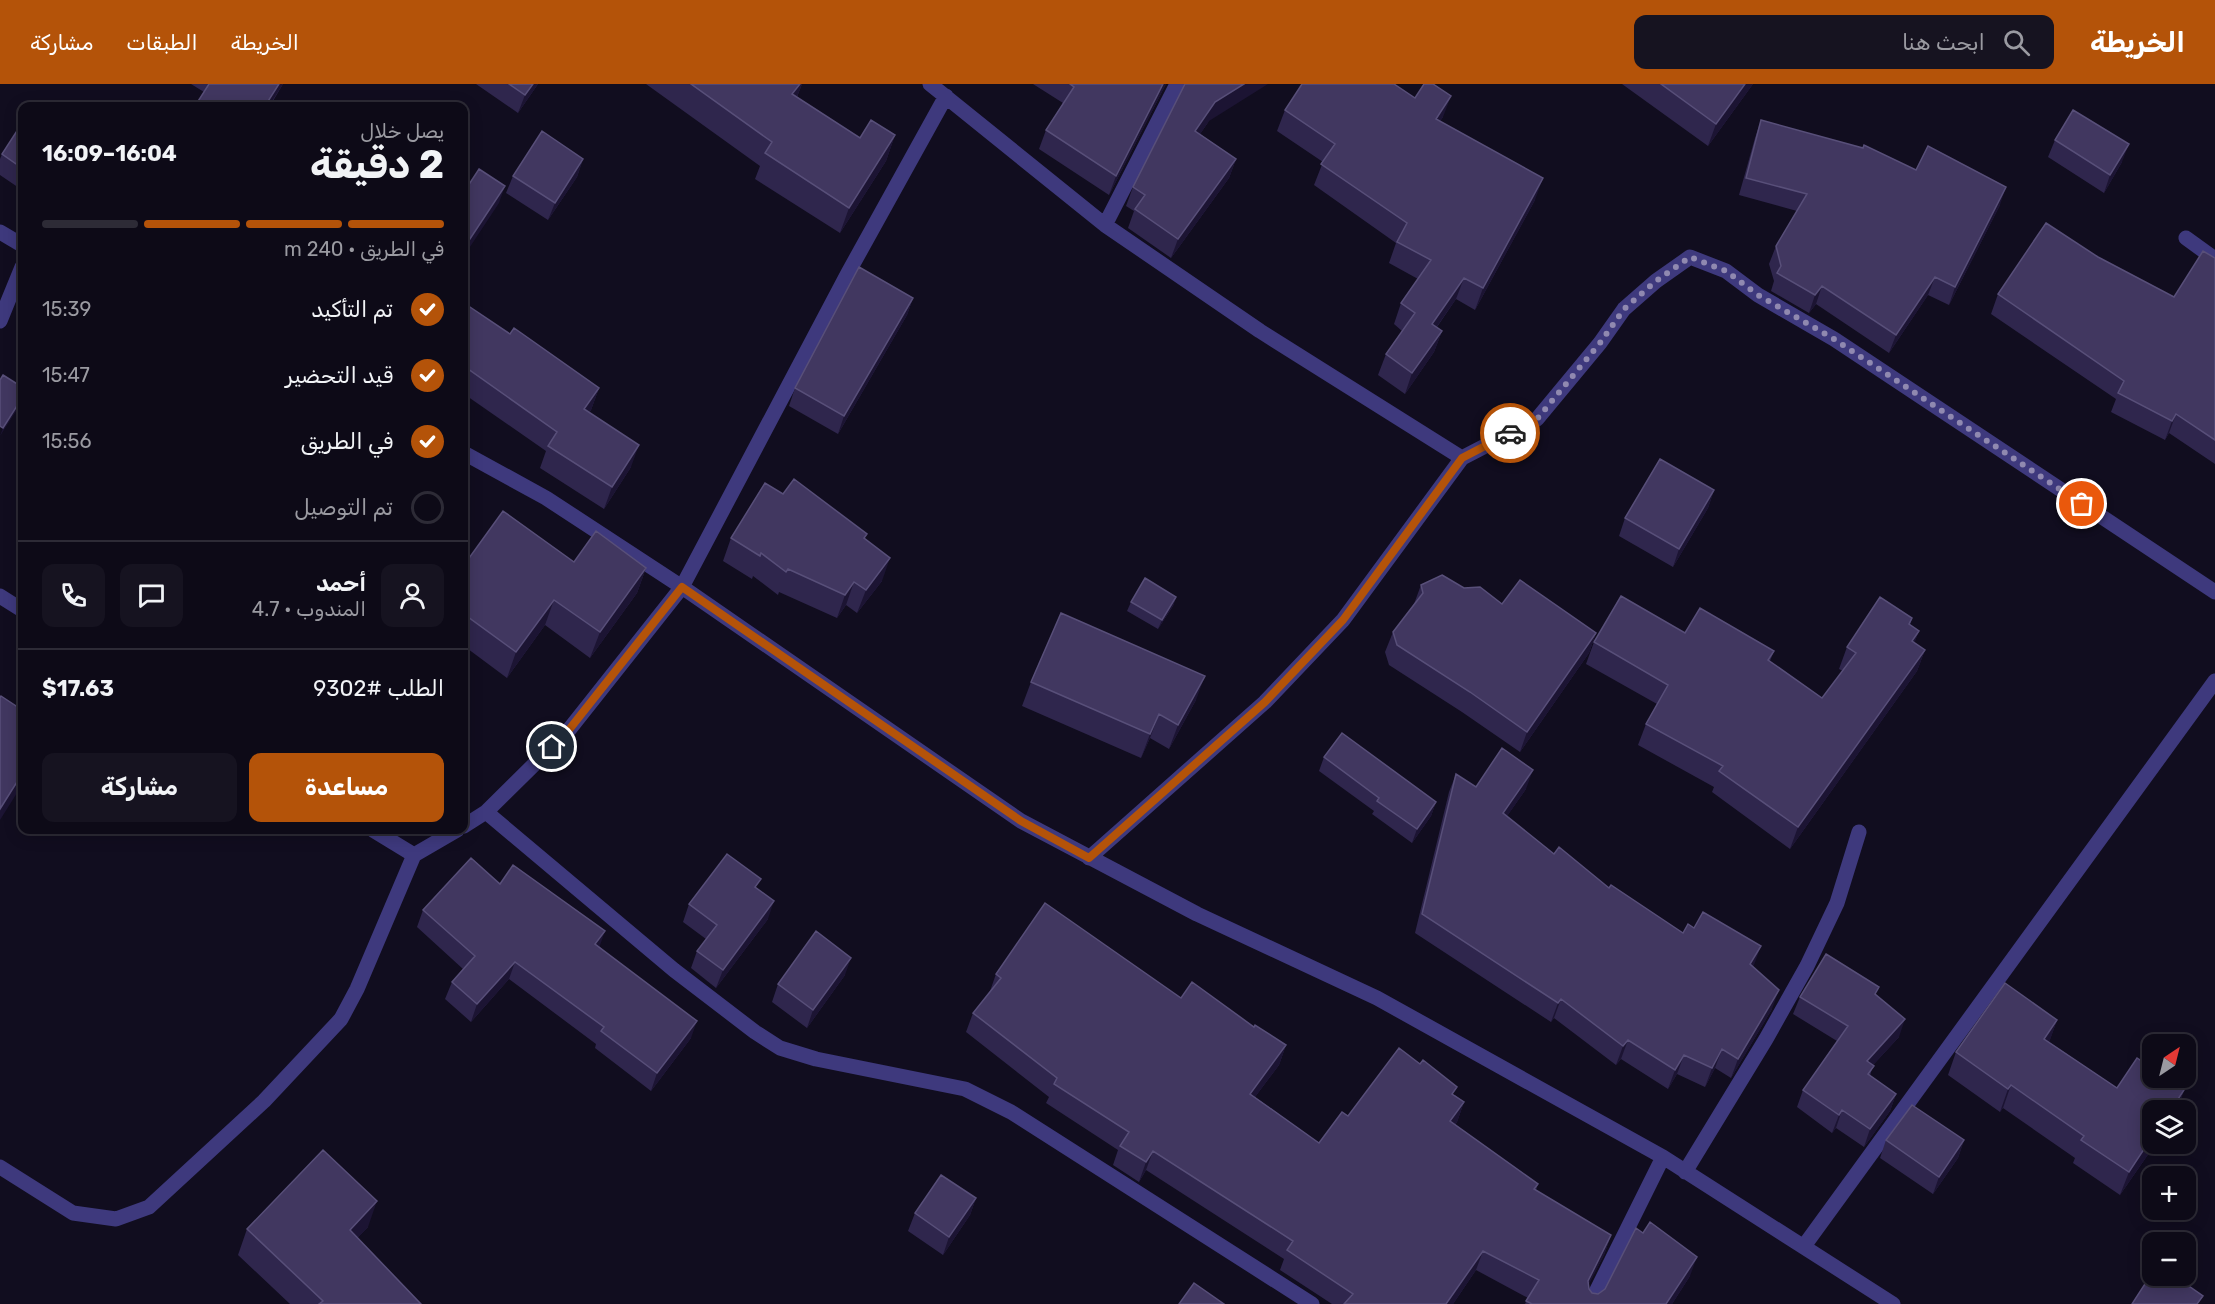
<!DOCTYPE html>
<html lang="ar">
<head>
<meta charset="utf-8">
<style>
	:root { --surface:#0d0a17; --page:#161320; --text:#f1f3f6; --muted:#9a9aa1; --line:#2d2b36; --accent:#b45309 }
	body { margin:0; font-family:Rubik,Vazirmatn,sans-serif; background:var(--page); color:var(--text); direction:rtl; height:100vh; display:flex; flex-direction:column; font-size:22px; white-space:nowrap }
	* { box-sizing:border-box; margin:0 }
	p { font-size:20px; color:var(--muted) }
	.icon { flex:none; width:33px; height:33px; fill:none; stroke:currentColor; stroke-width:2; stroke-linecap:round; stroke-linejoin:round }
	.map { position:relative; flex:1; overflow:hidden; direction:ltr }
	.sheet { position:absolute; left:18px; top:18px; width:450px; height:732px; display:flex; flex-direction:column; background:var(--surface); border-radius:12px; box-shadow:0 3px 15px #0003,0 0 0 2px var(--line); direction:rtl }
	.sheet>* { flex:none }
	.needle { width:39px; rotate:35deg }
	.fabs { position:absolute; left:2142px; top:950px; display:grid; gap:12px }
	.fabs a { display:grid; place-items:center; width:54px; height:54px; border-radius:12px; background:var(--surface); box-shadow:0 3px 15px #0003,0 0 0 2px var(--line); font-size:30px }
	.pin { position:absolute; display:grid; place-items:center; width:51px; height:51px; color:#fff; margin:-26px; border:3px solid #fff; border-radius:50%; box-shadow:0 2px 6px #0007 }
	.courier { position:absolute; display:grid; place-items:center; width:60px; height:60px; margin:-30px; border:4px solid #b45309; border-radius:50%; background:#fff; color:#222; box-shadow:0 2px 8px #0007 }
	.headline em { font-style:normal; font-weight:700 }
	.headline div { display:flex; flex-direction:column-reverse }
	.headline { display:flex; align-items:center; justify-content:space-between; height:102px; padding:0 24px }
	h1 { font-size:39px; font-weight:700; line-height:45px }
	.bar { display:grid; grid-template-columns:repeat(4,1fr); gap:9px 6px; align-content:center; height:72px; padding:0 24px }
	.bar i { height:8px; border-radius:4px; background:var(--line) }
	.bar .current { background:var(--accent) }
	.bar p { grid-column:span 4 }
	.line { display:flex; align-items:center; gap:15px; padding:0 24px; border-top:2px solid var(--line) }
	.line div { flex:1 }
	.round { display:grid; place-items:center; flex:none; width:63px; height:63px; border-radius:12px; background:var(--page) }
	ol { padding:0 24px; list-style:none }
	li { display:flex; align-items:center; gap:18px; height:66px }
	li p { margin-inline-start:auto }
	li .icon { padding:6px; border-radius:50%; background:var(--accent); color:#fff; stroke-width:4 }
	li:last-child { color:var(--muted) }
	li i { width:33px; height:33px; border:3px solid var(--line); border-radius:50% }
	.action { display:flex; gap:12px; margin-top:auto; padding:12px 24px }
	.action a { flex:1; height:69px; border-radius:12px; background:var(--accent); color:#fff; font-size:24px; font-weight:700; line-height:69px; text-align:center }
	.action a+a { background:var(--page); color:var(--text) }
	header { display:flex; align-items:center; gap:36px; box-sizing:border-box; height:84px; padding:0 30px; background:var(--accent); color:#fff }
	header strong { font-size:28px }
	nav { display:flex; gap:33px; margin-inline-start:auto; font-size:21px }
	.search { width:420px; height:54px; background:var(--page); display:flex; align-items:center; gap:15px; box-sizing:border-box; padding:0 21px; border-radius:12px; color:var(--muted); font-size:22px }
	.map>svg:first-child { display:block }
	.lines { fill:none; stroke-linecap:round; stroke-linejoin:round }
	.minor { stroke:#3e397d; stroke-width:15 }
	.wall { fill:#2f264d }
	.shaded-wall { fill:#1c1433 }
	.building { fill:#413760; stroke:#584f79; stroke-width:1.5 }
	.done { stroke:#9089b0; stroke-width:6; stroke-dasharray:0 10.8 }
	.route { stroke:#b45309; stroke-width:8 }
</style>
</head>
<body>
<header>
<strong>الخريطة</strong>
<div class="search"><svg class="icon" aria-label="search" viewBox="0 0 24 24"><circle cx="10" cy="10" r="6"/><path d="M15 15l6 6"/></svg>ابحث هنا</div>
<nav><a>الخريطة</a><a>الطبقات</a><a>مشاركة</a></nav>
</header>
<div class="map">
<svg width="2215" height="1220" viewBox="0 0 2215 1220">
	<rect width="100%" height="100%" fill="#110d1f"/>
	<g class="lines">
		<path class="minor" d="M930 0 1105 141 1260 247 1462 374
			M1105 141 1177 0
			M0 148 22 161
			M2186 154 2215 175
			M0 237 22 183
			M464 369 546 414 682 503 1021 737 1197 830 1377 914 1663 1073 1893 1220
			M0 512 22 526
			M486 728 674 886 755 948 780 964 816 975 965 1005 1011 1028 1312 1220
			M464 742 486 728 568 647 682 503 848 189 946 12
			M373 746 414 771
			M1089 774 1265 618 1343 536 1462 374 1537 335 1600 259 1624 225 1656 197 1690 173 1726 187 1758 211 1834 255 2215 508
			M0 1083 73 1129 116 1135 149 1123 264 1017 341 935 357 905 414 771 457 746
			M1685 1088 1766 955 1807 882 1837 819 1859 748
			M1804 1162 2215 597
			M1590 1220 1663 1073"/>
	</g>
	<path class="wall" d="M191 0H283L270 22H195L204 8Z
		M476 0H538L518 29Z
		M646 0H802L797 13 860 54 895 51 886 77 840 149 755 95 760 82Z
		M1033 0H1166L1109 111 1039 65 1046 46 1063 19Z
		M1622 0H1753L1708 62Z
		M1285 26 1443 33 1440 37 1535 116 1475 226 1456 215 1437 243 1442 247 1434 268 1405 310 1378 291 1386 270 1402 247 1394 240 1401 219 1418 195 1389 179 1396 159 1314 101 1323 78 1277 47Z
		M1761 36 1916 86 2000 121 1949 221 1928 211 1889 269 1816 220 1809 229 1771 207 1774 197 1769 180 1776 162 1797 127 1739 111 1755 54Z
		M1209 37 1200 50 1236 75 1229 94 1171 174 1128 144 1134 127 1126 122 1133 103Z
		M22 39V106L0 91V75L2 70Z
		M2055 56 2122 78 2104 109 2048 73Z
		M583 75 577 93 548 136 506 109 513 92Z
		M2098 173 2174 213 2215 174V380L2169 349 2165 356 2111 328 2116 315 1991 230 1998 210Z
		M913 214 907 231 838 350 789 322 795 304Z
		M464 219 510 250 599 304 591 326 589 329 631 383 604 425 540 384 546 367 464 310Z
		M1714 406 1708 424 1673 483 1619 452 1625 434Z
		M783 410 865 455 882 497 857 529 846 521 837 534 779 508 778 511 753 492 752 495 723 477 731 454Z
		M574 478 646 484 637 509 590 574 545 541 507 594 464 562V481Z
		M1421 501 1464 504 1502 520 1596 549 1589 569 1520 668 1462 628 1389 581 1385 568 1393 548 1414 520Z
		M1176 513 1173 522 1158 545 1127 527 1131 518Z
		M1912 534 1910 541 1919 547 1914 559 1925 566 1917 587 1790 765 1712 708 1714 703 1638 661 1646 640 1657 620 1586 580 1594 558 1685 549 1774 567 1770 577 1822 614 1843 587 1839 585 1847 563Z
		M1031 598 1196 616 1169 665 1150 654 1141 674 1022 622Z
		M1324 673 1436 718 1431 732 1412 759 1372 730 1374 727 1319 687Z
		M1456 690 1476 703 1526 705 1507 732 1554 770 1609 804 1683 849 1753 883 1772 925 1731 994 1715 984 1705 1003 1677 990 1668 1005 1621 975 1616 981 1554 934 1551 938 1415 849 1449 708Z
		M500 800 599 862 691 954 651 1007 595 964 596 960 509 895 471 938 445 915 452 898 463 885 417 843 423 826Z
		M757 804 768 835 716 904 691 884 697 867 706 855 683 838 689 820Z
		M996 890 1181 914 1254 943 1286 961 1279 981 1255 1013 1319 1059 1348 1032 1455 1011 1464 1018 1457 1038 1455 1041 1538 1100 1536 1106 1611 1151 1604 1171 1588 1201 1589 1205 1592 1209 1598 1210 1690 1192 1672 1220H1525L1528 1214 1476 1186 1453 1220H1332L1280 1186 1284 1175 1146 1086 1139 1098 1113 1081 1118 1066 1046 1019 1049 1013 966 948 973 929 989 910Z
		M845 891 807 944 772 918 778 900Z
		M1876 911 1899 953 1873 981 1870 992 1896 1010 1890 1027 1864 1063 1836 1044 1832 1049 1797 1023 1803 1006 1837 957 1793 930 1800 913Z
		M2057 936 2049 958 2117 1004 2184 1006 2177 1026H2152V1059H2156L2120 1111 2073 1079 2075 1074 2003 1024 2000 1028 1948 991 1956 968Z
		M1886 1056H1964L1958 1074 1933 1110 1880 1074Z
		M976 1114 970 1131 943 1171 908 1147 915 1129Z
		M368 1143 357 1154 421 1220H290L238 1171 247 1145Z"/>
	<path class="shaded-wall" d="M279 0H283L269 22H265Z
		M533 0H538L518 29 525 11Z
		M800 0H802L794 20 792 10Z
		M1163 0H1166L1109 111 1116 92Z
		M1244 0H1268L1209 37 1189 66 1195 47 1215 18Z
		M1745 0H1753L1708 62 1716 40Z
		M1451 12 1443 33 1428 56 1436 35Z
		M895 51 886 77 840 149 849 124Z
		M2129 60 2122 78 2104 109 2110 91Z
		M583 75 577 93 548 136 555 119Z
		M1236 75 1229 94 1171 174 1178 155Z
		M1543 94 1535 116 1475 226 1483 204Z
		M505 102 499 119 464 172V164Z
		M2006 103 2000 121 1949 221 1955 203Z
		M1935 193 1928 211 1889 269 1896 251Z
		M1464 194 1456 215 1424 261 1432 240Z
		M1822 202 1816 220 1809 229 1815 211Z
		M913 214 907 231 838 350 844 332Z
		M1442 247 1434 268 1405 310 1412 289Z
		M599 304 591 326 576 347 584 325Z
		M22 314V318L0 352 3 344Z
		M2176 330 2169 349 2165 356 2172 337Z
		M639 361 631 383 604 425 612 403Z
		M1714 406 1708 424 1673 483 1679 465Z
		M890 474 882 497 857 529 866 506Z
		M646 484 637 509 590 574 600 548Z
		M854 498 846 521 837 534 845 511Z
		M1176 513 1173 522 1158 545 1162 536Z
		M554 516 545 541 507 594 516 568Z
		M1919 547 1911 568 1912 557Z
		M1596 549 1589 569 1520 668 1527 648Z
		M1925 566 1917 587 1790 765 1798 743Z
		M1205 592 1196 616 1169 665 1178 641Z
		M1159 630 1150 654 1141 674 1150 650Z
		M1533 686 1526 705 1496 748 1503 729Z
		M22 690V701L0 736V725Z
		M1436 718 1431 732 1412 759 1417 745Z
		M774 817 768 835 716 904 723 886Z
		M605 847 599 864 595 860Z
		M1761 862 1754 881 1743 899 1750 880Z
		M851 874 845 891 807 944 813 926Z
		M515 878 509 895 471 938 477 920Z
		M1779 906 1772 925 1731 994 1738 975Z
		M1561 915 1554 934 1551 938 1558 919Z
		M1905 935 1899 953 1861 994 1867 977Z
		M2057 936 2049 959 2044 955Z
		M697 937 691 954 651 1007 657 989Z
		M1628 956 1621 975 1616 981 1623 962Z
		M1286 961 1279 981 1243 1029 1250 1010Z
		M1722 965 1715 984 1705 1003 1712 984Z
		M1684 971 1677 990 1668 1005 1675 986Z
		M2011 1001 2003 1024 2000 1028 2008 1005Z
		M2184 1006 2177 1026H2171Z
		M1896 1010 1890 1027 1864 1063 1870 1045Z
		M1464 1018 1457 1038 1442 1056 1450 1037Z
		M1842 1026 1836 1044 1832 1049 1839 1031Z
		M2152 1053V1059H2156L2120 1111 2129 1088Z
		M1964 1056 1958 1074 1933 1110 1939 1093Z
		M1153 1067 1146 1086 1139 1098 1146 1078Z
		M976 1114 970 1131 943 1171 949 1153Z
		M377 1117 368 1143 340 1172 350 1146Z
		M1611 1151 1604 1171 1581 1216 1588 1197Z
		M1483 1167 1476 1186 1453 1220H1446Z
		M1697 1173 1690 1192 1672 1220H1666Z"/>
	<path class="building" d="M209 0H279L265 22H195Z
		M509 0H533L525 11Z
		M691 0H800L792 10 860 54 871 36 895 51 849 124 765 69 772 58Z
		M1070 0H1163L1116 92 1046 46 1074 3Z
		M1185 0H1244L1215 18 1195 47 1236 75 1178 155 1135 125 1145 111 1133 103Z
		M1302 0H1394L1415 14 1424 0H1433L1451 12 1436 35 1543 94 1483 204 1464 194 1432 240 1442 247 1412 289 1386 270 1415 229 1401 219 1431 176 1397 158 1407 139 1321 80 1335 60 1285 26Z
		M1661 0H1745L1716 40Z
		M36 19 42 22H34Z
		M2073 26 2129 60 2110 91 2055 56Z
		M1761 36 1863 64 1864 61 1916 86 1928 62 2006 103 1955 203 1935 193 1896 251 1822 202 1815 211 1777 189 1781 182 1776 162 1807 110 1746 94Z
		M22 39V84L2 70Z
		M542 47 583 75 555 119 513 92Z
		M479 85 505 102 464 164V108Z
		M2046 139 2098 173 2174 213 2203 167 2215 174V356L2176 330 2172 337 2118 309 2124 297 1998 210Z
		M859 183 913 214 844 332 795 304Z
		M464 219 510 250 514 244 599 304 584 325 639 361 612 403 548 362 557 348 464 282Z
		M3 291 22 303V314L3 344 0 342V296Z
		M1660 375 1714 406 1679 465 1625 434Z
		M794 395 867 450 864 454 890 474 866 506 854 498 845 511 788 485 786 488 761 469 760 472 731 454 765 399 783 410Z
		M503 427 574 478 596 447 646 484 600 548 554 516 516 568 464 530V481Z
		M1442 491 1464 504 1480 503 1502 520 1520 496 1596 549 1527 648 1470 608 1397 561 1393 548 1423 509 1421 501Z
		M1145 494 1176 513 1162 536 1131 518Z
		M1621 512 1685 549 1700 524 1774 567 1768 576 1822 614 1856 569 1847 563 1880 513 1912 534 1909 540 1919 547 1912 557 1925 566 1798 743 1719 687 1723 682 1646 640 1668 601 1594 558Z
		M1061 529 1205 592 1178 641 1159 630 1150 650 1031 598Z
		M1 612 22 626V690L0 725V614Z
		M1342 649 1436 718 1417 745 1377 717 1379 714 1324 673Z
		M1502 664 1533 686 1503 729 1554 770 1559 763 1609 804 1611 801 1683 849 1688 840 1694 844 1703 828 1761 862 1750 880 1779 906 1738 975 1722 965 1712 984 1684 971 1675 986 1628 956 1623 962 1561 915 1558 919 1422 830 1456 690 1476 703Z
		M727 770 761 795 755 803 774 817 723 886 697 867 717 841 689 820Z
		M471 774 500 800 513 781 605 847 595 860 697 937 657 989 601 947 604 943 515 878 477 920 452 898 475 872 423 826Z
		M1045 819 1181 914 1192 898 1254 943 1255 941 1286 961 1250 1010 1319 1059 1342 1028 1348 1032 1399 964 1420 980 1423 976 1457 1003 1452 1010 1464 1018 1450 1037 1538 1100 1534 1105 1611 1151 1588 1197 1589 1205 1592 1209 1598 1210 1605 1205 1636 1144 1643 1149 1650 1138 1697 1173 1666 1220H1532L1526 1217 1539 1196 1483 1167 1446 1220H1344L1353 1210 1287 1166 1293 1157 1153 1067 1146 1078 1120 1062 1129 1048 1054 1000 1057 994 973 929 1001 894 996 890Z
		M816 847 851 874 813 926 778 900Z
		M1826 870 1879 903 1875 910 1905 935 1867 977 1874 982 1868 990 1896 1010 1870 1045 1842 1026 1839 1031 1803 1006 1848 942 1800 913Z
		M2005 899 2057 936 2044 955 2117 1004 2137 974 2152 984V993H2165L2184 1006 2171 1026H2152V1053L2129 1088 2081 1056 2084 1052 2011 1001 2008 1005 1956 968Z
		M1912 1021 1964 1056 1939 1093 1886 1056Z
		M323 1066 377 1117 350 1146 421 1220H319L323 1217 247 1145Z
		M941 1091 976 1114 949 1153 915 1129Z
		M2152 1189V1191H2173L2203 1212 2197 1220H2132Z
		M1194 1199 1224 1220H1179Z"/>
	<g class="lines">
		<path class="done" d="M1510 349 1537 335 1600 259 1624 225 1656 197 1690 173 1726 187 1758 211 1834 255 2082 420"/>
		<path class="route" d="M552 663 568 647 682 503 1021 737 1089 774 1265 618 1343 536 1462 374 1510 349"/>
	</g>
</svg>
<div class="fabs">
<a><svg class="needle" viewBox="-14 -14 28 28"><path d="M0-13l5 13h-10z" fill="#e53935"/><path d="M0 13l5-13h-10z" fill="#9a9aa1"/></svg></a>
<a><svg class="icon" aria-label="layers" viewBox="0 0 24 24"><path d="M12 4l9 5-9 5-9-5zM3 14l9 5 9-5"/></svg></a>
<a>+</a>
<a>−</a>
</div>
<div class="pin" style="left:2082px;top:420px;background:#ea580c"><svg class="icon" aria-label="bag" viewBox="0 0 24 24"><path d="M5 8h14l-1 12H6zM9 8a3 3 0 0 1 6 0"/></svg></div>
<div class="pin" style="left:552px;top:663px;background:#1f2937"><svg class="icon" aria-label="home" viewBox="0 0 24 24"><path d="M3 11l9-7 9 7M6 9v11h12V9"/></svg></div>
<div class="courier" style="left:1510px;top:349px"><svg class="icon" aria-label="car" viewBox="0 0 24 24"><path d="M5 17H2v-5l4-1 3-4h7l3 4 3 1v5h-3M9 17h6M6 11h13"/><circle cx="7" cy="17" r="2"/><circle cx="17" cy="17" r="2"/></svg></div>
<section class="sheet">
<div class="headline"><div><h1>2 دقيقة</h1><p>يصل خلال</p></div><em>16:04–16:09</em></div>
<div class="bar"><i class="current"></i><i class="current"></i><i class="current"></i><i></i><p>في الطريق · 240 m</p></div>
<ol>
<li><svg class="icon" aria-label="check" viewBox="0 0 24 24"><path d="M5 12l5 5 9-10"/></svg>تم التأكيد<p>15:39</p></li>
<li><svg class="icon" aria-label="check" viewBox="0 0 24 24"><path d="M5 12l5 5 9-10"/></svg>قيد التحضير<p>15:47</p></li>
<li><svg class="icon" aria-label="check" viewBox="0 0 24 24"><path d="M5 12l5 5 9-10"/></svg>في الطريق<p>15:56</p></li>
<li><i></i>تم التوصيل</li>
</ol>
<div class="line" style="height:108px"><a class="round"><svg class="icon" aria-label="person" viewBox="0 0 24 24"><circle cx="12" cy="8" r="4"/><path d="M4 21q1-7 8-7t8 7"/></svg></a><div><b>أحمد</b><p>المندوب · 4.7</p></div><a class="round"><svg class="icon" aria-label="chat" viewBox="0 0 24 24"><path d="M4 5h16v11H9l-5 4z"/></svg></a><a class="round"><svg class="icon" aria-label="phone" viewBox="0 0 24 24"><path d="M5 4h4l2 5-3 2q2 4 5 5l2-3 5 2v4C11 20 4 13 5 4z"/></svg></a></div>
<div class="line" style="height:78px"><div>الطلب #9302</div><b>$17.63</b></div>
<div class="action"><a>مساعدة</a><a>مشاركة</a></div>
</section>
</div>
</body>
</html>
